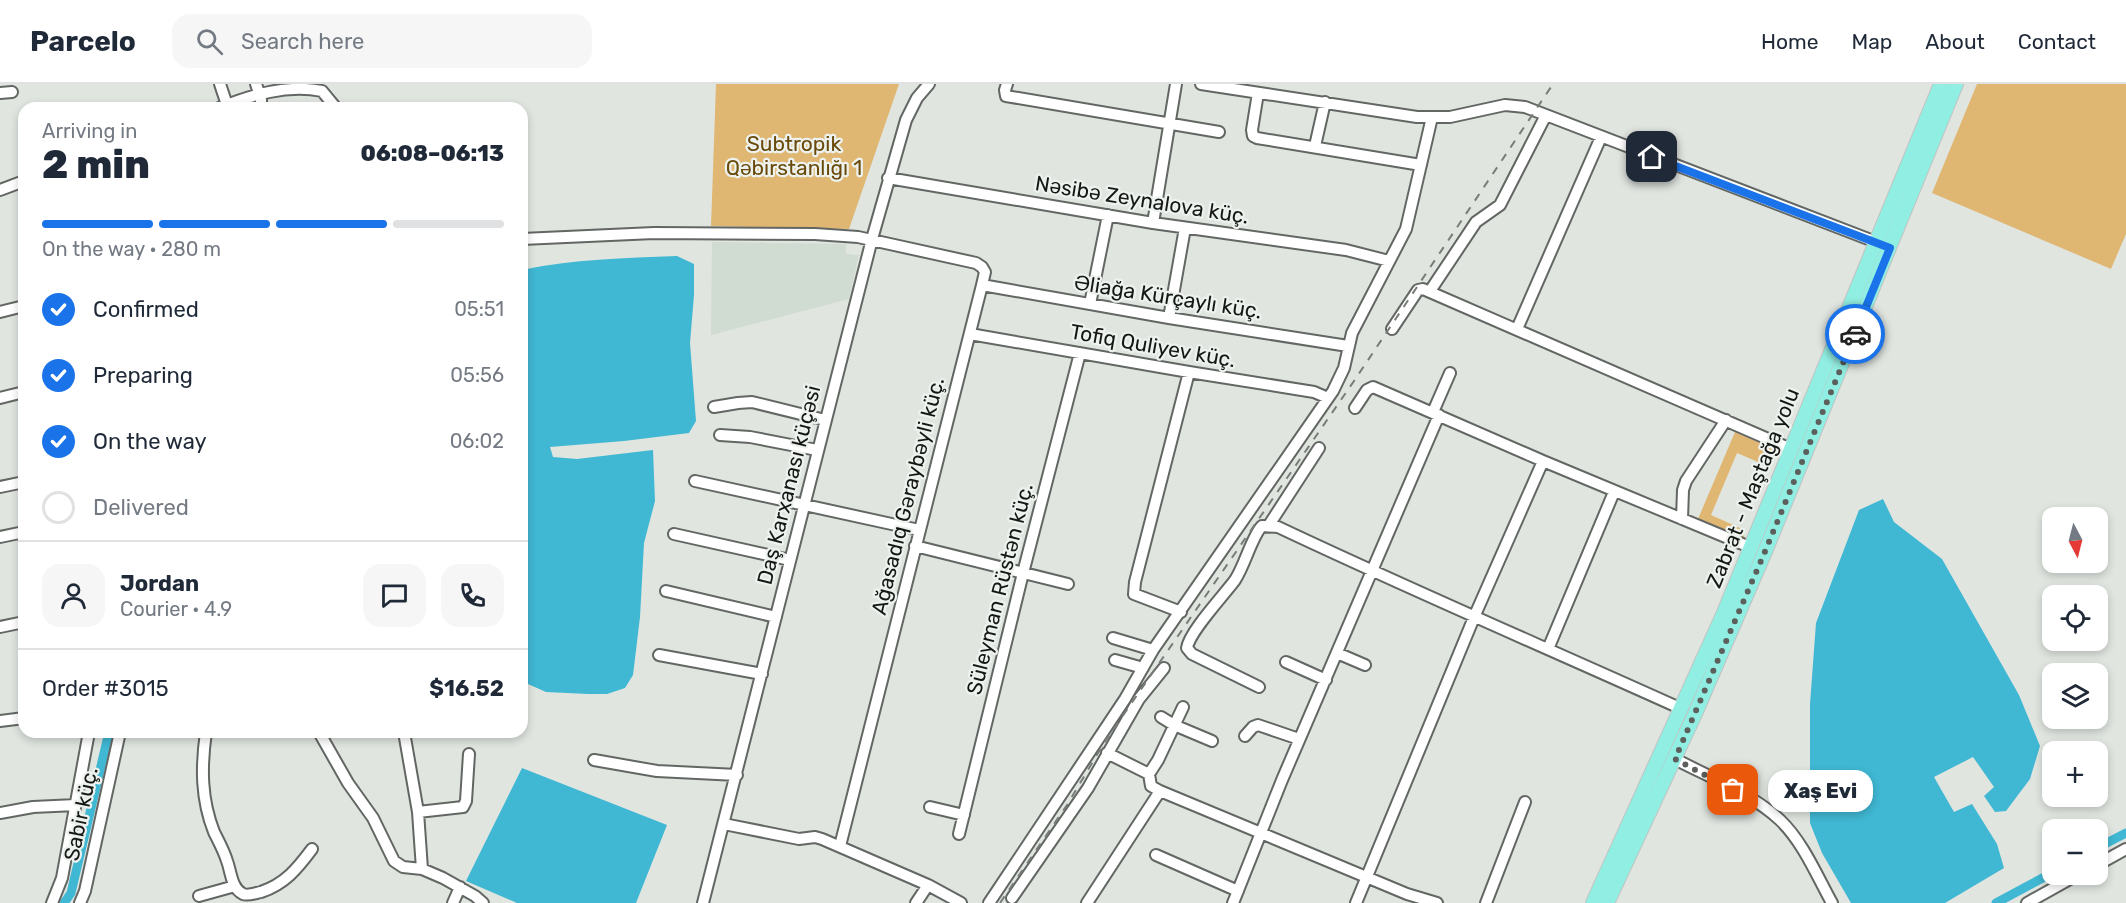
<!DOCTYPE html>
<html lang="en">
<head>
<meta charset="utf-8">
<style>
	:root { --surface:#fff; --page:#f6f6f7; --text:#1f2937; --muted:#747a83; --line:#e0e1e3; --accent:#1a73e8 }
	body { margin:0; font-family:Rubik,sans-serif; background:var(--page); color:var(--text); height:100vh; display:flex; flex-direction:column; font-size:22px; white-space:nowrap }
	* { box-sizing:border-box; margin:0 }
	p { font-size:20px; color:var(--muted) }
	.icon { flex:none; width:33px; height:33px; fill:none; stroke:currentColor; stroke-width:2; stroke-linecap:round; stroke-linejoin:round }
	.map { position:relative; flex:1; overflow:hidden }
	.panel { position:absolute; left:18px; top:18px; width:510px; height:636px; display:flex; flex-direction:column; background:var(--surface); border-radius:18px; box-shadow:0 3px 9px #0003 }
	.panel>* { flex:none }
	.needle { width:39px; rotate:173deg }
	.fabs { position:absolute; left:2042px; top:423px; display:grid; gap:12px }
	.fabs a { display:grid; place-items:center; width:66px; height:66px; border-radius:12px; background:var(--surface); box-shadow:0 3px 9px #0003; font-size:30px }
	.pin { position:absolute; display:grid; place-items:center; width:51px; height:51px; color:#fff; margin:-26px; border-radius:12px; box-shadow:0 3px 9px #0006 }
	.courier { position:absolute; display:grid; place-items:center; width:60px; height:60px; margin:-30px; border:4px solid #1a73e8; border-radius:50%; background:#fff; color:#222; box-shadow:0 2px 8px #0007 }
	.bubble { position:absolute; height:42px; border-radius:18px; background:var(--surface); box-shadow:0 3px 9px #0003; font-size:20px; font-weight:800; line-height:42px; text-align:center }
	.head em { font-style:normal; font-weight:800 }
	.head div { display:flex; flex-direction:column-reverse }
	.head { display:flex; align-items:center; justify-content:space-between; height:102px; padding:0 24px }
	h1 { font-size:39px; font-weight:800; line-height:45px }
	.bar { display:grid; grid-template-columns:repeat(4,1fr); gap:9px 6px; align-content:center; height:72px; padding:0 24px }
	.bar i { height:8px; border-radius:4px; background:var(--line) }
	.bar .active { background:var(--accent) }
	.bar p { grid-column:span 4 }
	.line { display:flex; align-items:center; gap:15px; padding:0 24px; border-top:2px solid var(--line) }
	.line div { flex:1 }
	.round { display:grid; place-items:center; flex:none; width:63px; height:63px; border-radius:18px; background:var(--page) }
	ol { padding:0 24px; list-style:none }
	li { display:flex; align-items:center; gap:18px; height:66px }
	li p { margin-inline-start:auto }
	li .icon { padding:6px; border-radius:50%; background:var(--accent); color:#fff; stroke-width:4 }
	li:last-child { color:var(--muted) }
	li i { width:33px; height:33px; border:3px solid var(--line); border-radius:50% }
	header { display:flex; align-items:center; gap:36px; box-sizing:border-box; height:84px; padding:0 30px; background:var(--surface); border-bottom:2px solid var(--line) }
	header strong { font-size:28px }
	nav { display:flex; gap:33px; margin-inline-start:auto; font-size:21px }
	.search { width:420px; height:54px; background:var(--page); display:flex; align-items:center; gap:15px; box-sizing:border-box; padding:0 21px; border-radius:18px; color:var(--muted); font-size:22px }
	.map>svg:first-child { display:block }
	.built { fill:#d0dbd1 }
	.green { fill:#e0b772 }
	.water { fill:#40b7d3 }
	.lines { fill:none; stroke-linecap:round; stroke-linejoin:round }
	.canal { stroke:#40b7d3; stroke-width:9 }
	.minor-casing { stroke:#636763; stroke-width:14 }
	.major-casing { stroke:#c2c3c2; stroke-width:16 }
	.minor { stroke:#fff; stroke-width:10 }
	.major { stroke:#91eee2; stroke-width:14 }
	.rail { stroke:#787c78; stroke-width:2; stroke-dasharray:8 8; stroke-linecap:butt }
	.done { stroke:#5c5f5c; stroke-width:6; stroke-dasharray:0 10.8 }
	.route { stroke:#1a73e8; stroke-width:8 }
	.labels { text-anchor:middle; stroke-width:4.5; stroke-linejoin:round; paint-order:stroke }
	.park-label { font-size:21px; fill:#694a0b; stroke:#edf2ee }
	.street-label { font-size:21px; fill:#151715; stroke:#edf2ee }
</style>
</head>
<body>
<header>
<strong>Parcelo</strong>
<div class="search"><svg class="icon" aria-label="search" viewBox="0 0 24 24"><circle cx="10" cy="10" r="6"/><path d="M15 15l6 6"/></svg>Search here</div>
<nav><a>Home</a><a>Map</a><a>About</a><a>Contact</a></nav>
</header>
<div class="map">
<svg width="2126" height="819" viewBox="0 0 2126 819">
	<rect width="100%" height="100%" fill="#e0e5e0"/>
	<path class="built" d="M712 158 846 160V170L859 171 849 215 711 251Z"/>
	<path class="green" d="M716 0H899L849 145 711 142Z
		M1977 0H2126V150L2111 185 1932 109Z
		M1735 348 1779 367 1765 381 1737 369 1711 431 1740 444 1745 454 1698 435Z"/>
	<path class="water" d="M677 172 694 180V211L690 259 696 337 689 349 624 357 550 363 553 373 577 375 653 366 655 417 644 459 640 533 633 591 625 604 607 610H588L546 608 528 600 522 587V373L528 368 526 357 522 352V186C573 175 625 174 677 172Z
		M1883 415 1894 438 1942 475 2019 611 2040 662 2030 695 2006 727 1995 728 1984 712 1994 703 1973 673 1934 693 1954 728 1972 720 1997 760 2004 784 1945 819H1851L1822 769 1810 739V620L1816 539 1859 426Z
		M522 684 667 741 636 819H517L466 797Z"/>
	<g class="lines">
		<path class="canal" d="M252 24V23
			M2097 764 2126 749
			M64 819 71 809 109 648
			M1996 819 2052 789"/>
		<defs>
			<path id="minor" d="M220 0 227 21
				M256 0 261 15V24
				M1007 0 1005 6 1006 12 1219 48
				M1201 0 1417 33H1450L1505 21 1525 23 1876 158
				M0 9 12 8
				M1258 9 1252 46 1253 52 1257 54 1421 81
				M219 24C252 11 286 0 322 7L336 24
				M1315 62 1325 18
				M888 94 1153 139 1346 166 1389 177
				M0 106 24 97
				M1153 139 1176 0
				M522 155 654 149 815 150 858 153 976 179 982 183 985 188 982 201 840 762
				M982 201 1169 234 1348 262
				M1430 207 1476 138 1500 121 1546 31
				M1090 220 1108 131
				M0 228 24 222
				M1169 234 1185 144
				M1392 245 1418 206 1423 205 1791 365
				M1517 245 1601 53
				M970 250 1189 288 1314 308 1328 314
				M0 314 24 308
				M714 323 738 319 752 318 825 336
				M1355 324 1367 306 1373 303 1543 377 1752 464
				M1433 328 1450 289
				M720 351 750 353 817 366
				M695 397 919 446
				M0 403 24 398
				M1682 435 1683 406 1686 397 1726 336
				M1269 441 1319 364
				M674 450 790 476
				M0 453 24 448
				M915 462 1068 500
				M666 507 776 533
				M1181 528 1134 510 1135 498 1189 288
				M0 543 24 538
				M1113 554 1153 566
				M1548 565 1614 408
				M1337 569 1365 581
				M659 571 762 590
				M1115 576 1143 584
				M1286 578 1326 596
				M1259 603 1192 570 1187 564C1189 548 1224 511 1235 496 1245 481 1252 452 1262 442L1278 443C1411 506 1547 564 1682 625
				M1161 633 1174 641 1212 657
				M0 637 24 634
				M206 648C201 683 201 715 214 748 219 758 224 767 227 777 231 787 231 804 243 810 248 812 256 809 261 808 285 800 297 785 312 765
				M319 648 348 699 373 734 394 777 403 783 422 785 443 794 475 812 483 819
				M404 648 418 728 422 785
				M1245 652 1253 643 1258 641 1299 655
				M1107 669 1149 690 1151 702 1160 707 1407 810 1437 819
				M1675 675C1709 693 1751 709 1780 736 1803 758 1817 792 1832 819
				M594 676 657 687 737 691
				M1149 690 1158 676 1183 623
				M930 723 964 731
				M418 728 463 723 466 717 469 670
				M0 729 33 723 76 721
				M724 740 799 755 815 753 822 755 928 801 961 819
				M959 750 1023 489 1080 269
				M1156 771 1238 807
				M2097 781 2126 765
				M199 812 235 802
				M1012 814 1088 704 1139 615 1164 584
				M52 819 62 794 89 648
				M80 819 85 807 120 648
				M453 819 460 803
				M703 819 872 155 906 36 917 14 929 0
				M916 819 928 801
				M989 819 1125 615 1153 566 1333 307 1344 284 1352 249 1406 145 1432 33
				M1087 819 1160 707
				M1233 819 1282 696 1439 331
				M1356 819 1475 531 1543 377
				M1486 819 1525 718
				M2027 819 2079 790"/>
			<path id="major" d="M1593 819 1723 531 1941 0
				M1607 819 1694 632 1764 470 1956 0"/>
		</defs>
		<use href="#minor" class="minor-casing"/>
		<use href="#major" class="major-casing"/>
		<use href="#minor" class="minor"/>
		<use href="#major" class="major"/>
		<path class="rail" d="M1000 819 1067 721 1104 659 1354 297 1553 0"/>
	</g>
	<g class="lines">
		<path class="done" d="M1733 706 1675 675 1764 470 1855 250"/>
		<path class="route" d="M1652 73 1890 164 1855 250"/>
	</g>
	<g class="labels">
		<g class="park-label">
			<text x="794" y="67">Subtropik<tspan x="794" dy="24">Qəbirstanlığı 1</tspan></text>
		</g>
		<g class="street-label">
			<text transform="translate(1142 116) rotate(9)" y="7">Nəsibə Zeynalova küç.</text>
			<text transform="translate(1168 213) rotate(9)" y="7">Əliağa Kürçaylı küç.</text>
			<text transform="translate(1153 262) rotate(10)" y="7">Tofiq Quliyev küç.</text>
			<text transform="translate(789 401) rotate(-76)" y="7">Daş Karxanası küçəsi</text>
			<text transform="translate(1753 404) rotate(-68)" y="7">Zabrat - Maştağa yolu</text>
			<text transform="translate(908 412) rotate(-76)" y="7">Ağasadıq Gəraybəyli küç.</text>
			<text transform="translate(1000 505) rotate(-76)" y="7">Süleyman Rüstən küç.</text>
			<text transform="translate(81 730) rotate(-78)" y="7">Sabir küç.</text>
		</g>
	</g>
</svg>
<div class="fabs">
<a><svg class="needle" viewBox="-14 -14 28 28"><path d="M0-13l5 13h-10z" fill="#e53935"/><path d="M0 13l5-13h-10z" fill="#747a83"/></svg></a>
<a><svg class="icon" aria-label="locate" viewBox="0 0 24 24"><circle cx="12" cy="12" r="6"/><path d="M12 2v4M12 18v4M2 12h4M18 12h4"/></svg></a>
<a><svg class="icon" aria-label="layers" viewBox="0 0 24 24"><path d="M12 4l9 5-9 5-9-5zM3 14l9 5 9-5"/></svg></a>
<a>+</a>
<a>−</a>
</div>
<div class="pin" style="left:1733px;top:706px;background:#ea580c"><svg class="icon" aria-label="bag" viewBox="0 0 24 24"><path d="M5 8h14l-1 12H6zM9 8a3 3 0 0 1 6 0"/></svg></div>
<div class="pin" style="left:1652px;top:73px;background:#1f2937"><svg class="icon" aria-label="home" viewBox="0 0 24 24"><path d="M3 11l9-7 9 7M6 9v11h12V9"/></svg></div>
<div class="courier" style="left:1855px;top:250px"><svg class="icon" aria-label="car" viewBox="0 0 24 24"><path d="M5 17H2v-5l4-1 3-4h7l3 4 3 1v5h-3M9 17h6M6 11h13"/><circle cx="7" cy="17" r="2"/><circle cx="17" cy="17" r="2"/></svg></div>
<div class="bubble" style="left:1768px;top:686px;width:105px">Xaş Evi</div>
<section class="panel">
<div class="head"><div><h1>2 min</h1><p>Arriving in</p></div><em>06:08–06:13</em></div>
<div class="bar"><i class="active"></i><i class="active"></i><i class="active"></i><i></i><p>On the way · 280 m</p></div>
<ol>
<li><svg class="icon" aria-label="check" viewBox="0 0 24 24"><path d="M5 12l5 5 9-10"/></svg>Confirmed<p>05:51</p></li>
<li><svg class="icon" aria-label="check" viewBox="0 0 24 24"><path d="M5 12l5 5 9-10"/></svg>Preparing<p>05:56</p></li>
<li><svg class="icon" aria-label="check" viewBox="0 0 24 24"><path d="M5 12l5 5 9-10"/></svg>On the way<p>06:02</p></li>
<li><i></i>Delivered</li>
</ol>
<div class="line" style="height:108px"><a class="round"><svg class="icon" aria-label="person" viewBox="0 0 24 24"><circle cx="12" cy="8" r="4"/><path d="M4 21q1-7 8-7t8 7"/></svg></a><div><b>Jordan</b><p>Courier · 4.9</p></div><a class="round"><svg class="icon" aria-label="chat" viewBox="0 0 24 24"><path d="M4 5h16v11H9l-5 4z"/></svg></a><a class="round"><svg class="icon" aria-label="phone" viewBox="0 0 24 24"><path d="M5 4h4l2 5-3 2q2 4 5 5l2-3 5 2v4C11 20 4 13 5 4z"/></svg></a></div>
<div class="line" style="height:78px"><div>Order #3015</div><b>$16.52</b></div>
</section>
</div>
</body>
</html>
